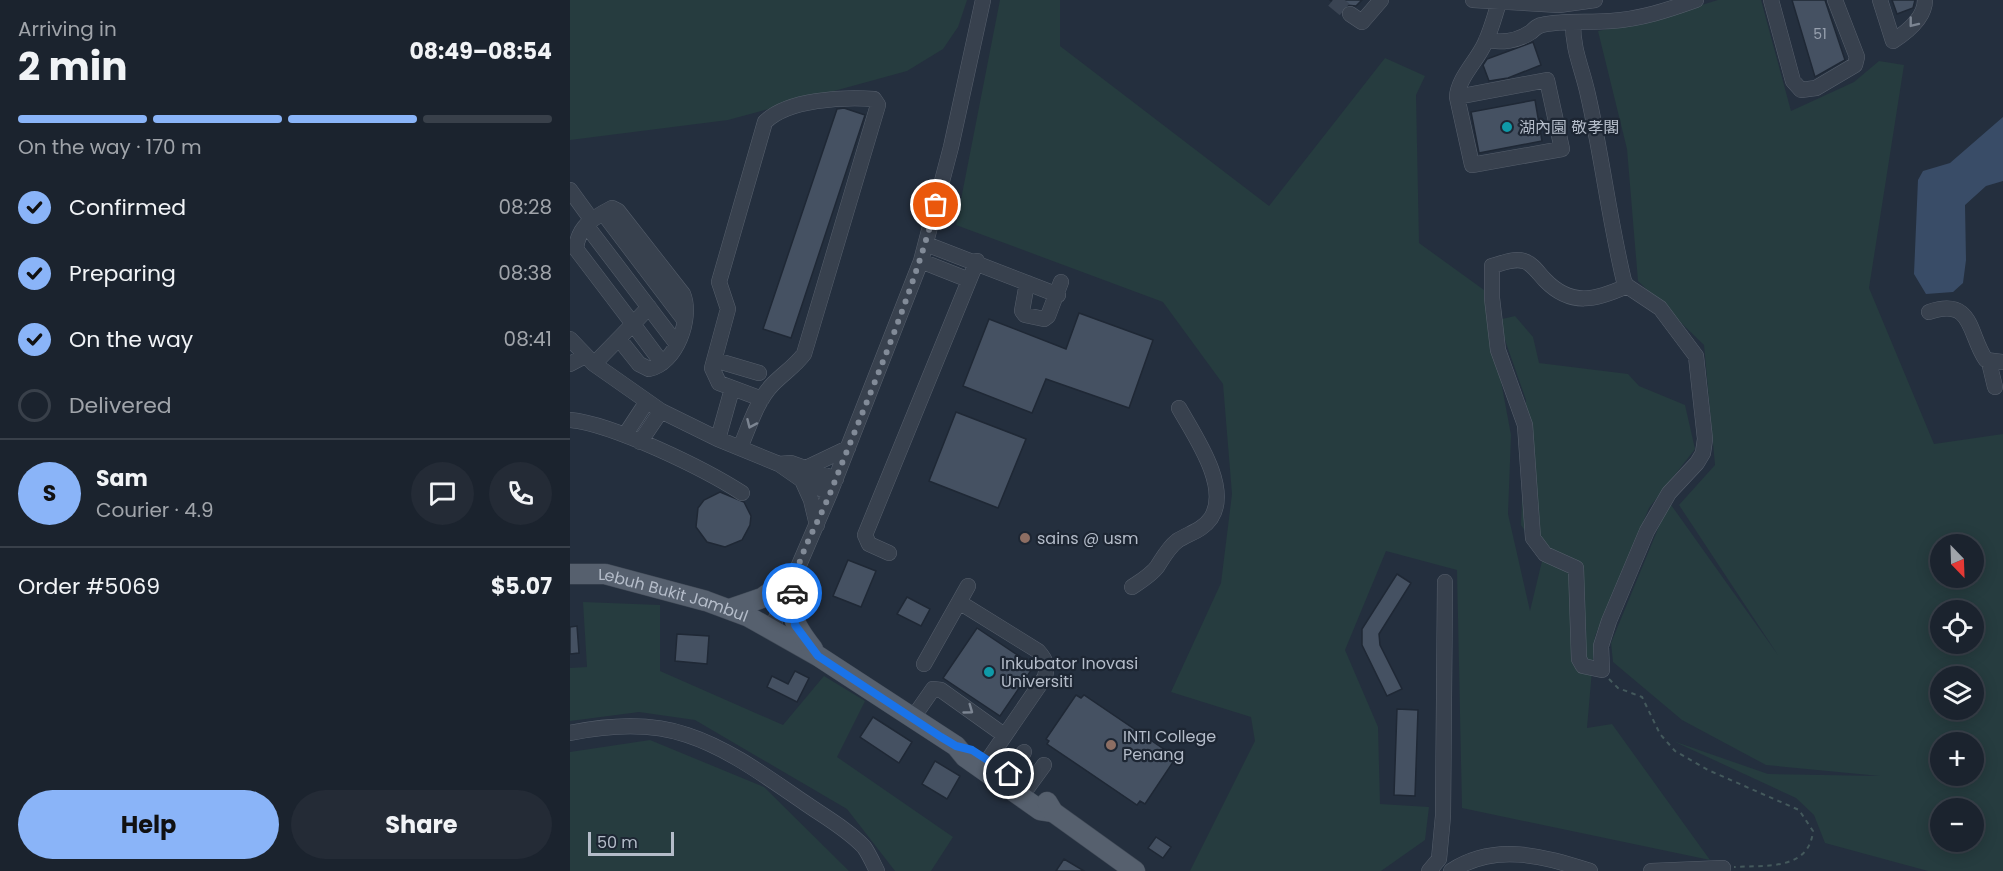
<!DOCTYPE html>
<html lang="en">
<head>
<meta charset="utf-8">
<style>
	:root { --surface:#1b232e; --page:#242b36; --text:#f1f3f6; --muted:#a0a4aa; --line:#39404a; --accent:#8ab4f8 }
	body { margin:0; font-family:Poppins,"Noto Sans SC",sans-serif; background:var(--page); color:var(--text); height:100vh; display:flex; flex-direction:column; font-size:22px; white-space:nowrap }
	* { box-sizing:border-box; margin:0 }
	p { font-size:20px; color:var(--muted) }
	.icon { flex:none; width:33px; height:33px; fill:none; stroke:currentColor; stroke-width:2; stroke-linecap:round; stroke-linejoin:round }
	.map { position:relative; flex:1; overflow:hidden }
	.panel { display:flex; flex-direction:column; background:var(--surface); width:570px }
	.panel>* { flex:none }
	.needle { width:39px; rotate:157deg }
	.fabs { position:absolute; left:1360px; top:534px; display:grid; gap:12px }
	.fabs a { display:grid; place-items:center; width:54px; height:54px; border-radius:50%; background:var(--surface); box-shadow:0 3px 15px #0003,0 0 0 2px var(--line); font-size:30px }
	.scale { position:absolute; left:18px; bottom:15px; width:86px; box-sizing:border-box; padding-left:6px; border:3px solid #b4bcc9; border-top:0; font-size:16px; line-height:21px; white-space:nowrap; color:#b4bcc9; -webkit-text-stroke:4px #1d2633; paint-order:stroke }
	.pin { position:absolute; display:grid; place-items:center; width:51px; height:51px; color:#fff; margin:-26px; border:3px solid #fff; border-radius:50%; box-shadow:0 2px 6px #0007 }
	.courier { position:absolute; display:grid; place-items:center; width:60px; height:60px; margin:-30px; border:4px solid #1a73e8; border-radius:50%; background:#fff; color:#222; box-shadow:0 2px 8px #0007 }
	.head em { font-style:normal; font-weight:700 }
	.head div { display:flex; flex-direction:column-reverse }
	.head { display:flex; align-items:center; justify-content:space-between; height:102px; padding:0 18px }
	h1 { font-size:39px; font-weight:700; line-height:45px }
	.bar { display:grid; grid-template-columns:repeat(4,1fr); gap:9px 6px; align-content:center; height:72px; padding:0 18px }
	.bar i { height:8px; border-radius:4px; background:var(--line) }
	.bar .active { background:var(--accent) }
	.bar p { grid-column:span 4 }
	.line { display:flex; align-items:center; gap:15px; padding:0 18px; border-top:2px solid var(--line) }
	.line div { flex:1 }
	.round { display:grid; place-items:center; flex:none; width:63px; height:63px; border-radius:32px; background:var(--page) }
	ol { padding:0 18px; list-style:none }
	li { display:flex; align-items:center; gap:18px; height:66px }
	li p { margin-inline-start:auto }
	li .icon { padding:6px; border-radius:50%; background:var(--accent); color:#111; stroke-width:4 }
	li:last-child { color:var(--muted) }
	li i { width:33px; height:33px; border:3px solid var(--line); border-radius:50% }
	.primary-button { display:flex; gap:12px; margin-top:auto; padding:12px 18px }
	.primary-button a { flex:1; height:69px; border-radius:36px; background:var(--accent); color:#111; font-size:24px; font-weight:700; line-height:69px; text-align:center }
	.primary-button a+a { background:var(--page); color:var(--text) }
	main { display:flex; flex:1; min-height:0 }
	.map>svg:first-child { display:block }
	.green { fill:#263c3f; fill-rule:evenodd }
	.water { fill:#394c67 }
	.building { fill:#455162; stroke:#1f2835; stroke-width:1.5 }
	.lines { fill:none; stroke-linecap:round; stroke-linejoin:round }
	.minor-tunnel { stroke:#3a4453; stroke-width:15; stroke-dasharray:15 8; stroke-linecap:butt }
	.minor-casing { stroke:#565f6c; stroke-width:16 }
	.major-casing { stroke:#414a57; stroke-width:21 }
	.path { stroke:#44595c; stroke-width:2; stroke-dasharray:4.5 4.5; stroke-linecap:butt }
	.minor { stroke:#38414e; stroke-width:15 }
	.major { stroke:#56606e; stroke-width:20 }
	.oneway { stroke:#7c8592 }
	.done { stroke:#828b98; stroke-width:6; stroke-dasharray:0 10.8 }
	.route { stroke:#1a73e8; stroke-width:8 }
	.culture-dot { fill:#0f9aa8; stroke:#1d2633; stroke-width:2 }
	.education-dot { fill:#8d6e63; stroke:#1d2633; stroke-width:2 }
	.labels { text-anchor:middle; stroke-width:4.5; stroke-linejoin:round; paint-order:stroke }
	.number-label { font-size:14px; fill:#98a1af }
	.poi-label { font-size:16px; fill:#b4bcc9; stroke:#1d2633; text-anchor:start }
	.street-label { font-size:16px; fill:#b4bcc9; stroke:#1d2633 }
</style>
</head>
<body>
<main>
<section class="panel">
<div class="head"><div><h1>2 min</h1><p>Arriving in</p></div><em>08:49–08:54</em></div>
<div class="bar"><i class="active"></i><i class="active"></i><i class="active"></i><i></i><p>On the way · 170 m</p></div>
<ol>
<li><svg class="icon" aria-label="check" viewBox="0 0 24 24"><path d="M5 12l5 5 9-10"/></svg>Confirmed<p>08:28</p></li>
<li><svg class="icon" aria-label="check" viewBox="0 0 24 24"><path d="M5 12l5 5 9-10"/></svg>Preparing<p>08:38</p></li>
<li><svg class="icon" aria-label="check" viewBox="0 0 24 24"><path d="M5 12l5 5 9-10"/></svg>On the way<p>08:41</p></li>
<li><i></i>Delivered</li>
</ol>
<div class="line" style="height:108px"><b class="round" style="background:var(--accent);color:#111">S</b><div><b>Sam</b><p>Courier · 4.9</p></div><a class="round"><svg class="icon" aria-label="chat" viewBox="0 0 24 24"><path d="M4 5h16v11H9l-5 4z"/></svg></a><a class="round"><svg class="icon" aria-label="phone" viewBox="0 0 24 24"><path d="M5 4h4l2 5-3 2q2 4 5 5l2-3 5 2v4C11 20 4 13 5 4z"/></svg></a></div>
<div class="line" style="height:78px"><div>Order #5069</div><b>$5.07</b></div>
<div class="primary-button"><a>Help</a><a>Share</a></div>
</section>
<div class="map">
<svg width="1433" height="871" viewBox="0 0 1433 871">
	<rect width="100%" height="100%" fill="#242f3e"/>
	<path class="green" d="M0 0H397L388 27 373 49 337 71 158 120 0 140Z
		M430 0H490V46L699 206 815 58 855 76 846 95 849 243 914 290 941 435 938 514 960 611 973 557 951 525 956 400 928 320 945 316 963 337 969 363 1058 374 1069 386 1115 405 1125 449 1079 508 1025 636 1017 728 1042 724 1140 860 892 808 887 570 816 551 775 650 808 727 810 804 859 807 855 840 811 871H620L685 741 681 717 601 692 651 583 662 494 653 384 593 302 386 225Z
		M1148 0H1191L1221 111 1284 82 1309 61 1334 65 1299 288 1364 444 1433 434V871H1358L1255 843 1244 815 1226 798 1103 741 1198 774 1310 776 1196 765 1112 720 1043 662 1041 643 1099 502 1208 655 1109 505 1145 465 1134 345 1068 281 1057 149 1028 31 1082 20ZM1371 544H1404V578H1371ZM1371 610H1404V644H1371ZM1371 676H1404V710H1371ZM1371 742H1404V776H1371ZM1371 808H1404V842H1371Z
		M13 602 90 605V671L213 725 254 676 295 701 267 757 383 837 361 871H325L277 809 125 720 69 712 0 721V668L17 667Z
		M80 740 194 787 279 871H0V752Z"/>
	<path class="water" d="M1433 117V181L1416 186 1395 205 1396 260 1393 283 1383 292 1356 294 1344 274 1348 180 1353 171 1380 163Z"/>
	<path class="building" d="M760 0H792L786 6 776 5 771 10Z
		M1222 0H1255L1275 60 1245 77Z
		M1322 0H1345L1343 8 1327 14Z
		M963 42 971 65 938 78 919 81 913 65 917 59Z
		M965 100 972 141 909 153 901 112Z
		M274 108 295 115 221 338 193 329 267 109Z
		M509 313 583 340 559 408 476 379 462 413 393 386 419 319 496 349Z
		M386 412 456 439 428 508 359 481Z
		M150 492 174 502 181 516 180 525 172 540 155 547 137 542 126 527 128 508 134 500Z
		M278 560 306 571 291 607 263 596Z
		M827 574 841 583 809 634 810 645 832 689 817 696 792 645V629Z
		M337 597 360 609 351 626 327 614Z
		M7 626 9 653 0 654V627Z
		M407 628 464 666 430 716 373 678Z
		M107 634 139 636 137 664 105 661Z
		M225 671 239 678 227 702 197 687 202 676 218 684Z
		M506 695 511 698 514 695 601 754 598 759 603 762 575 804 570 801 567 805 477 744 479 741 476 739Z
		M827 709 848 710 845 796 824 795Z
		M303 717 342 742 329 763 290 737Z
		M365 761 390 776 377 799 352 784Z
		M586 837 601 847 593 858 578 848Z
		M494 859 514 871H486Z"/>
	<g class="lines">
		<path class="minor-tunnel" d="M763 0 780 14"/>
		<defs>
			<path id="minor" d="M903 0 989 5 1025 0
				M1201 0 1223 81 1231 90 1246 88 1285 65 1287 57 1265 0
				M1310 0 1323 41C1337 32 1355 18 1355 0
				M780 14 792 22 811 0
				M1003 23C1003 52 1012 67 1018 95 1032 156 1039 219 1054 281L1057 286 1090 308 1126 356 1135 439 1133 453 1127 463 1099 493 1077 531 1039 621 1031 646 1032 670 1013 666 1009 659 1006 568 975 554 963 538 955 425 928 350 922 298V266C933 263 943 258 954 261 963 264 969 274 975 280 1001 307 1026 300 1057 286
				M916 40C931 43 948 41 961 32 965 29 966 26 972 25 994 20 1018 23 1041 21 1071 19 1098 10 1126 0
				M977 80 992 149 902 165 887 97Z
				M887 97C888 78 907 61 915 43 921 30 925 16 929 2
				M0 190 21 219
				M33 213 115 321
				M16 225 106 343
				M356 244 488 295
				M351 261 399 280
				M457 283 452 311 455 315 474 319 478 316 491 282
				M79 307 63 324 92 363
				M1359 312C1404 297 1398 334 1416 360L1433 362
				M0 339 24 364 91 411 148 439 209 464 221 463 266 479
				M145 360 189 373
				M1419 362 1425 387
				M0 364 15 356
				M24 364 63 324 6 249C8 226 23 218 42 208L48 211 113 294C123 318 106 364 79 369L69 364 49 339
				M0 420C43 424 135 469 172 493
				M55 435 76 403
				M148 439 162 389
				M70 442 91 411
				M170 448C179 427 187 400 203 384 214 373 225 366 234 354L308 105 304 99C273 97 218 99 195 122L149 282 158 309 142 368 149 383 192 399
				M209 464 232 480 260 493
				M236 468 278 448
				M232 480 241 500 247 525
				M319 553 299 544 295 535 407 261
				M398 586 389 602 468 651C476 660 478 665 475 677L418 760
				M562 587C571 581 581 575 587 567 593 558 598 548 607 541 619 533 632 531 641 518 661 487 624 435 609 408
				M201 630 260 493 351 261 381 147 413 0
				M354 664 389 602
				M342 719 363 689 371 690 434 735
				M0 733C39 725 79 722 117 735 160 749 198 778 235 803 255 817 277 829 294 847 299 854 303 863 307 871
				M439 774 454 752
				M458 787 474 765
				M859 871 869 859 873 816 875 582
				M881 871C926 842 972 856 1020 871
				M1081 871 1153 868"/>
			<g id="major">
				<path id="s1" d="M0 574H35L136 601 179 617 248 656 386 746 395 757 470 810 483 812"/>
				<path d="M224 575C220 613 219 619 243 649"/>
				<path d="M160 609 192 598 224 575"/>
				<path d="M477 802 483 812 565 871"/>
			</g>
		</defs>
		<use href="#minor" class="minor-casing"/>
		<use href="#major" class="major-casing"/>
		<path class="path" d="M1039 679 1048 688 1072 697 1090 734 1105 751 1138 770 1229 810 1243 831C1239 871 1195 865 1164 867"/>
		<use href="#minor" class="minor"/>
		<use href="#major" class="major"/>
	</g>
	<defs><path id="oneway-chevron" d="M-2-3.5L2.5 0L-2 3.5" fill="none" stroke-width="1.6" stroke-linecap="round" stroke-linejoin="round" transform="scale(1.5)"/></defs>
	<g class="oneway">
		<use href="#oneway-chevron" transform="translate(1343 23) rotate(128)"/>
		<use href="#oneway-chevron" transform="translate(181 424) rotate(114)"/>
		<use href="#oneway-chevron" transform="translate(399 710) rotate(36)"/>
	</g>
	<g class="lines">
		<path class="done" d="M222 593C226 558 248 524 261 491 298 397 340 303 366 205"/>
		<path class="route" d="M222 593 225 625 248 656 371 737 386 746 402 750 439 774"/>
	</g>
	<g class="culture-dot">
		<circle cx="937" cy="127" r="6"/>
		<circle cx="419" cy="672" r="6"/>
	</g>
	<g class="education-dot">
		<circle cx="455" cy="538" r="6"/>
		<circle cx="541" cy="745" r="6"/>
	</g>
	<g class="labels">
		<g class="number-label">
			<text x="1250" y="39">51</text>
		</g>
		<g class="poi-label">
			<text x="949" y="133">湖內園 敬孝閣</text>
			<text x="467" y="544">sains @ usm</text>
			<text x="431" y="669">Inkubator Inovasi<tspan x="431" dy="18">Universiti</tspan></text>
			<text x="553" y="742">INTI College<tspan x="553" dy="18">Penang</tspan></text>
		</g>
		<g class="street-label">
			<text dy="6" stroke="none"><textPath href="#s1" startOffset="106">Lebuh Bukit Jambul</textPath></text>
		</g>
	</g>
</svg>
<div class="fabs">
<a><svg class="needle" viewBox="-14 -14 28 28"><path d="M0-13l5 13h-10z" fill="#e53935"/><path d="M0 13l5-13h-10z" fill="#a0a4aa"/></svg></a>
<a><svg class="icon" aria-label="locate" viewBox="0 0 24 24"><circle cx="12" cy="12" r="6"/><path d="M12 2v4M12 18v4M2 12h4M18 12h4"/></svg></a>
<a><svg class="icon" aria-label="layers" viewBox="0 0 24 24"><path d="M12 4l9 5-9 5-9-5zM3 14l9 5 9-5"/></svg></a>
<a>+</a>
<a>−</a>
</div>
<div class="scale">50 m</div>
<div class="pin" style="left:366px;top:205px;background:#ea580c"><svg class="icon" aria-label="bag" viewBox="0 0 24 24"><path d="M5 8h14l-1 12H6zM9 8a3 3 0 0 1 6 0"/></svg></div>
<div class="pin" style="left:439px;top:774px;background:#1f2937"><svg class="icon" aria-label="home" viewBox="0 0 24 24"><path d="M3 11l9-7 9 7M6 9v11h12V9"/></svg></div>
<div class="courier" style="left:222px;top:593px"><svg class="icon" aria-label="car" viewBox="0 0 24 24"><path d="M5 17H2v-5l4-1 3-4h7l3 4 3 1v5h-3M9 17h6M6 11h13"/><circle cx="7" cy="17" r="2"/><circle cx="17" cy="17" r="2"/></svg></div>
</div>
</main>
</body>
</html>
